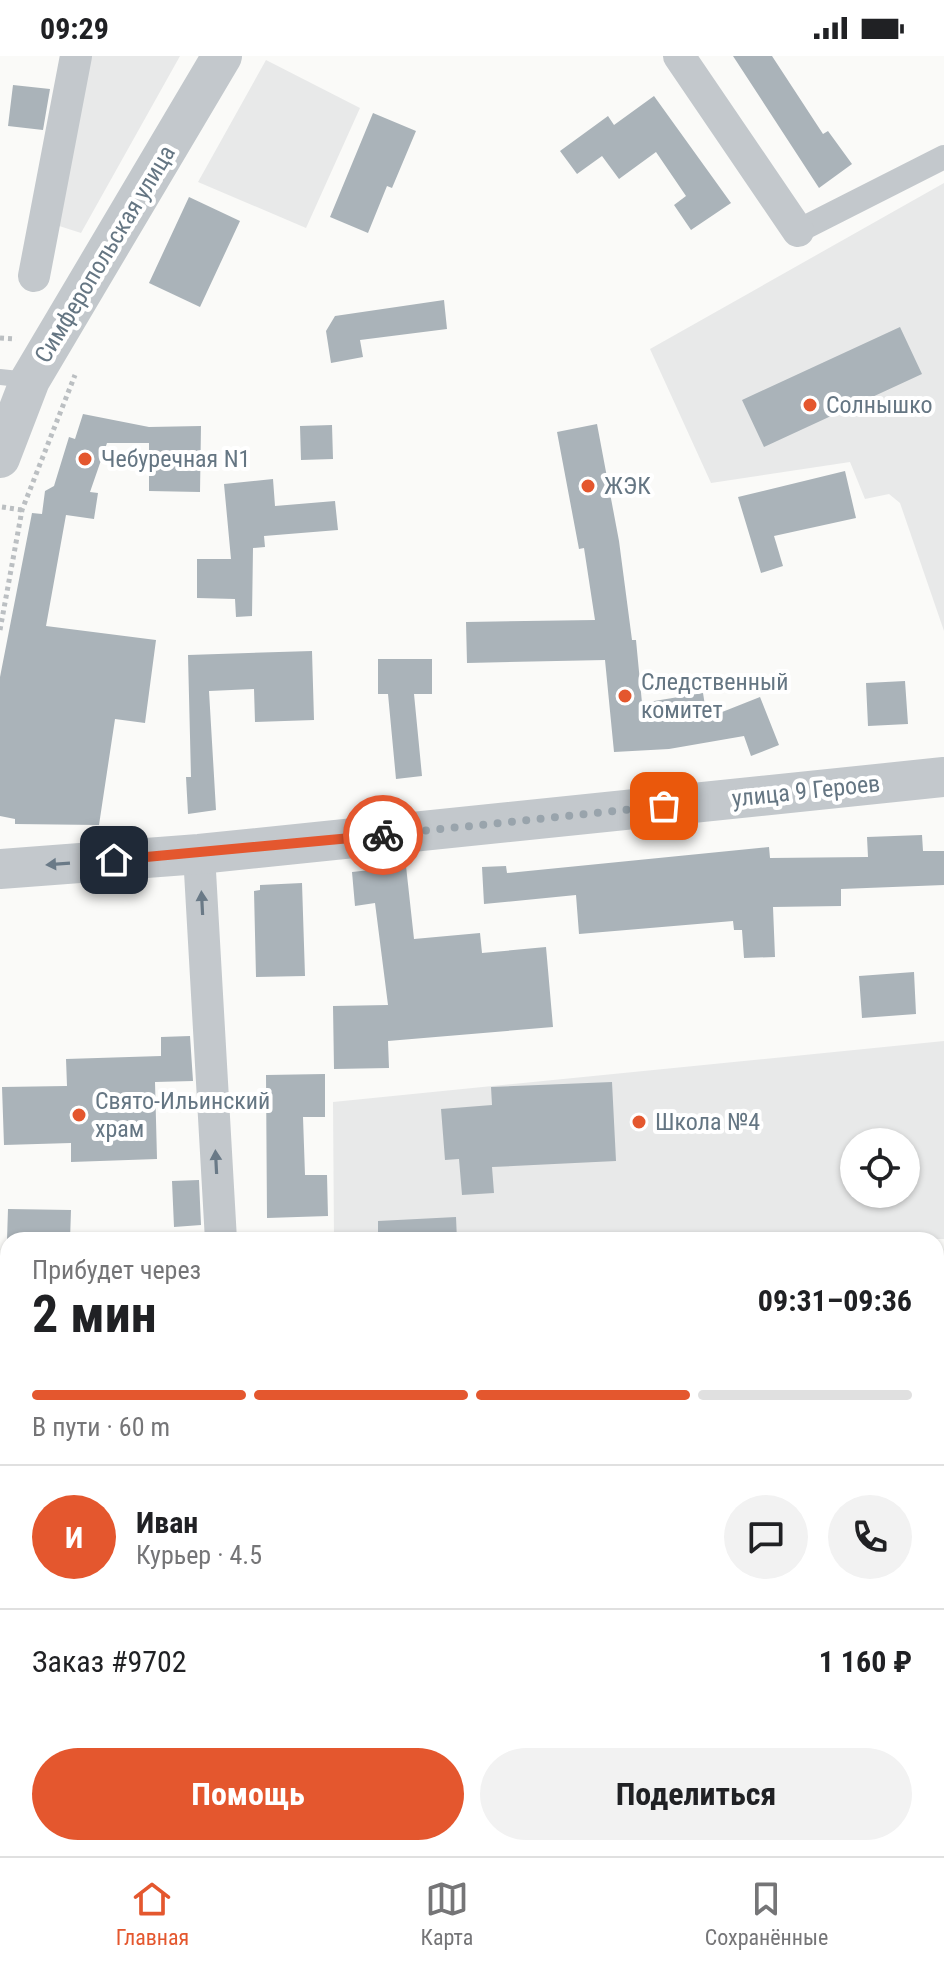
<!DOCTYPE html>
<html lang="ru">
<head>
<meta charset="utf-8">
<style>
	:root { --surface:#fff; --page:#f2f2f2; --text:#202124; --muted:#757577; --line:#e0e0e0; --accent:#e4572e }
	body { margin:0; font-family:"Roboto Condensed",sans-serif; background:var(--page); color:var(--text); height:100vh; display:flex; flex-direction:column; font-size:30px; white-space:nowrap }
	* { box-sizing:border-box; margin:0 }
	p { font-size:26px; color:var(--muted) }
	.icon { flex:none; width:44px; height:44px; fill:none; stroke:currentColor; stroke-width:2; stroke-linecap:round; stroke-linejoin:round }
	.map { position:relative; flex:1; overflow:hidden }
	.sheet { position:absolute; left:0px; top:1176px; width:944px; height:624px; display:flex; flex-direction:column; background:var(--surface); border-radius:24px 24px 0 0; box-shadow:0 2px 6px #0004 }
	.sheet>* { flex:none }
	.fabs { position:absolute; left:840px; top:1072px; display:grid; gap:16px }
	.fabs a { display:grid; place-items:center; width:80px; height:80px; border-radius:50%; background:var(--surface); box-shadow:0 2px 6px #0004; font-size:40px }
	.pin { position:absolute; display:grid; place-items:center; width:68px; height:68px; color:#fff; margin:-34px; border-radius:16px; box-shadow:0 4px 12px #0006 }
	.courier { position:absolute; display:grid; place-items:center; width:80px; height:80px; margin:-40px; border:6px solid #e4572e; border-radius:50%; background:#fff; color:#222; box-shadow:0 2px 10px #0007 }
	.overview em { font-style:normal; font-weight:700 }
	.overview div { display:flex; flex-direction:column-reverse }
	.overview { display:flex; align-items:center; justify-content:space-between; height:136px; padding:0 32px }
	h1 { font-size:52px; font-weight:700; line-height:60px }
	.bar { display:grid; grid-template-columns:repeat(4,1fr); gap:12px 8px; align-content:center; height:96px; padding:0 32px }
	.bar i { height:10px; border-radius:6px; background:var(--line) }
	.bar .active { background:var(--accent) }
	.bar p { grid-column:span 4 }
	.line { display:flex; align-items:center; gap:20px; padding:0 32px; border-top:2px solid var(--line) }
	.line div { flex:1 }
	.round { display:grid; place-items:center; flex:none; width:84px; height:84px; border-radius:42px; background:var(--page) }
	.cta { display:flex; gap:16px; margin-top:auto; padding:16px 32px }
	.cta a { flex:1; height:92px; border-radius:48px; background:var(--accent); color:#fff; font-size:32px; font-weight:700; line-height:92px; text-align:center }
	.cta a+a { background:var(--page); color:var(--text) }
	.status { display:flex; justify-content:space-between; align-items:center; height:56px; padding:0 40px; background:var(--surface); direction:ltr }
	.status svg { height:22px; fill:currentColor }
	.tab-bar { display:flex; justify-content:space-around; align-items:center; height:112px; border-top:2px solid var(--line); background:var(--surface); font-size:22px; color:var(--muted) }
	.tab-bar a { display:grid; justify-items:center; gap:4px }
	.tab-bar .active { color:var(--accent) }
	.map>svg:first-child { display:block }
	.built { fill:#e8e9e9; fill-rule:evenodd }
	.green { fill:#dadfd7 }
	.building { fill:#aab3b9 }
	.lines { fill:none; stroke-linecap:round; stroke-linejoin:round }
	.path { stroke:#bbbfc2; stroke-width:5; stroke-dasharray:4 4; stroke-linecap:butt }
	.service { stroke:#c3c8cc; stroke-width:16 }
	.pedestrian { stroke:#c3c8cc; stroke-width:24 }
	.minor { stroke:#c3c8cc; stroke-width:32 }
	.tertiary { stroke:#c3c8cc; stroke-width:40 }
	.oneway { fill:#6a7a87 }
	.done { stroke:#99a4ac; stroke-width:8; stroke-dasharray:0 14.4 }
	.route { stroke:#e4572e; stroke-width:10 }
	.poi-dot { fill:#e4572e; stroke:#fff; stroke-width:3 }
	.labels { text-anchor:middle; stroke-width:8; stroke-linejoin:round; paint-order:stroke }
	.street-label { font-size:24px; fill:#657683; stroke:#fff }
	.poi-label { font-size:24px; fill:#657683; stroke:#fff; text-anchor:start }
</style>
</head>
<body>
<div class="status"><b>09:29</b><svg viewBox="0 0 49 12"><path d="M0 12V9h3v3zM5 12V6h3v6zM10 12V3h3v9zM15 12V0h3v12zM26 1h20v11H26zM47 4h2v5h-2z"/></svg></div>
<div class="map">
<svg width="944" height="1800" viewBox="0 0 944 1800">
	<rect width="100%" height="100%" fill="#fafaf8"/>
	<path class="built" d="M88 0H180L81 177 53 168Z
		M266 4 360 52 306 172 198 126Z
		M944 127V575L900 447 889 438 865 443 850 406 711 427 650 293Z
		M944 985V1183L334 1184 333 1046ZM854 1086H906V1138H854Z
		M936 1234H944V1474L936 1472Z"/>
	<path class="green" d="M0 1479H8V1538L3 1544H0Z
		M8 1573V1629H0V1574Z"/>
	<path class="building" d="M733 0H772L823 78 828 75 852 108 819 132Z
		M13 29 50 33 43 74 8 70Z
		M654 40 731 147 691 174 674 149 686 140 656 96 619 123 602 100 577 118 560 95 608 60 614 69Z
		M373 57 416 75 392 132 387 130 368 177 330 161Z
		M189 141 240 165 200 251 149 227Z
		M444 244 447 273 360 284 363 301 331 307 326 275 335 260Z
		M900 271 922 318 764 391 742 344Z
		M83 358 149 371 201 370 200 436 149 435V387H107L90 436 98 437 94 463 66 459 46 570 156 584 145 667 115 663 99 769 15 768V763L0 760V621L32 457 42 458 45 435 54 430 69 381 75 383Z
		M597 368 619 485 632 584H636L642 647 703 637 707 662 760 641 779 689 751 700 744 680 669 693 614 696 605 604 467 607 466 566 595 564 584 492 579 493 557 376Z
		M332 369 333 403 301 404 300 370Z
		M845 415 856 462 774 480 783 510 761 517 738 441Z
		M273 423 275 450 335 445 338 474 264 480 265 491 253 492 252 560 236 561 235 543 197 542V503H231L224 428Z
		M312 595 314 664 255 666 254 633 209 635 216 754 188 758 186 721H191L188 599Z
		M378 603H432V638H414L422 720 396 723 388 638H378Z
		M905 625 908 668 868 670 866 627Z
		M922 779 923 795H944V829L841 833V850L773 851 775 901 744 902 742 874H734L733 865 579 878 576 839 484 848 482 811 506 810 507 817 769 791 770 802 868 801 867 781Z
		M406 810 414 883 480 877 482 897 546 891 553 971 388 985 389 1012 334 1013 333 950 388 949 375 847 355 850 352 816Z
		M302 827 305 920 256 921 254 835 260 834V829Z
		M914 916 916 958 862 962 859 920Z
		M190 980 193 1025 155 1026 157 1103 71 1106V1087L4 1089 2 1031 67 1030 66 1003 161 1000V981Z
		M325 1018V1061H303L305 1119H327L328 1160 267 1162 266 1019Z
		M612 1026 616 1105 492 1111 494 1137 462 1139 459 1103 445 1104 441 1053 492 1049 491 1031Z
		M199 1124 201 1169 174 1171 172 1125Z
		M8 1153 71 1154 70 1184H7Z
		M456 1161 457 1184H378V1165Z"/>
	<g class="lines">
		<path class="path" d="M0 282 16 283
			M2 451 22 454
			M0 574 22 454 75 319
			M0 1329H8
			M936 1423H944
			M0 1460H8
			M936 1480 944 1481
			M0 1556 8 1547
			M0 1647H8
			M0 1704H8
			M73 1792V1800"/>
		<path class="service" d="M0 321 28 324"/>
		<path class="pedestrian" d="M798 175 944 101"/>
		<path class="minor" d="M679 0 798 175
			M34 220 76 0
			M199 798 221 1184
			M150 1800 151 1792
			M714 1800V1792"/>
		<path class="tertiary" d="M0 402 30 324 222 0
			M0 813 199 798 944 721
			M0 1374H8
			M936 1523 944 1525"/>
	</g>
	<defs><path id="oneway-solid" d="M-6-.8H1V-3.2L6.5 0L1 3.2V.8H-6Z" transform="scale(2)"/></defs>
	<g class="oneway">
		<use href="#oneway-solid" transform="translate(58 808) rotate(176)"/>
		<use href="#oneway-solid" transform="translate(202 847) rotate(-93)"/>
		<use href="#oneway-solid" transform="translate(216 1106) rotate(-93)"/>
	</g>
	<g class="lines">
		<path class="done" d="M383 779 664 750"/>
		<path class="route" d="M114 804 383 779"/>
	</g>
	<g class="poi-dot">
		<circle cx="810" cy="349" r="8"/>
		<circle cx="85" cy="403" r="8"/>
		<circle cx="588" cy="430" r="8"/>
		<circle cx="625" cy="640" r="8"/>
		<circle cx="79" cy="1059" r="8"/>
		<circle cx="639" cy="1066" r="8"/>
	</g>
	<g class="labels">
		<g class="street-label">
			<text transform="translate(105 198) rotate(-59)" y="8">Симферопольская улица</text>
			<text transform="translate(806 735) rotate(-6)" y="8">улица 9 Героев</text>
		</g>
		<g class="poi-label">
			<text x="826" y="357">Солнышко</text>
			<text x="101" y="411">Чебуречная N1</text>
			<text x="604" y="438">ЖЭК</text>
			<text x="641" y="634">Следственный<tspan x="641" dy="28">комитет</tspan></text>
			<text x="95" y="1053">Свято-Ильинский<tspan x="95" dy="28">храм</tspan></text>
			<text x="655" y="1074">Школа №4</text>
		</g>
	</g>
</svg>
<div class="fabs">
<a><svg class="icon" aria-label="locate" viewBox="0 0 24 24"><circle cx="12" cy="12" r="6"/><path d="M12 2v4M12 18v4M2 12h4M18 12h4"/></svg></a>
</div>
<div class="pin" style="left:664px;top:750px;background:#ea580c"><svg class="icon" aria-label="bag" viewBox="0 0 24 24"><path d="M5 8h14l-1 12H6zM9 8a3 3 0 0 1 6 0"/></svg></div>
<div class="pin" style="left:114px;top:804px;background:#1f2937"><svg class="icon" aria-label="home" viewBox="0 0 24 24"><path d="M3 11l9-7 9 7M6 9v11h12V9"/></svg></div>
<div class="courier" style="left:383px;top:779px"><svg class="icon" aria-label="bike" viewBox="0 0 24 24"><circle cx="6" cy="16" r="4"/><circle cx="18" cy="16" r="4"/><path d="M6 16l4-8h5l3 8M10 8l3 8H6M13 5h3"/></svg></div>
<section class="sheet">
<div class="overview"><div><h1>2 мин</h1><p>Прибудет через</p></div><em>09:31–09:36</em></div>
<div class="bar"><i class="active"></i><i class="active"></i><i class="active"></i><i></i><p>В пути · 60 m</p></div>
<div class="line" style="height:144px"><b class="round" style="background:var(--accent);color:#fff">И</b><div><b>Иван</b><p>Курьер · 4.5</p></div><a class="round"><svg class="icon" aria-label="chat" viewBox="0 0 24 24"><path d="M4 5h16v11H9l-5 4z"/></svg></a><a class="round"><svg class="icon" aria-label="phone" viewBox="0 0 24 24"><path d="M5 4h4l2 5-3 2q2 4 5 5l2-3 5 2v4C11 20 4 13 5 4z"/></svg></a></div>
<div class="line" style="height:104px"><div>Заказ #9702</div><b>1 160 ₽</b></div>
<div class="cta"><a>Помощь</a><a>Поделиться</a></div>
</section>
</div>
<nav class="tab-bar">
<a class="active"><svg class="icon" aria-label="home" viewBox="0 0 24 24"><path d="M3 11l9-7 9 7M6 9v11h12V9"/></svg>Главная</a>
<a><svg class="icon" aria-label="map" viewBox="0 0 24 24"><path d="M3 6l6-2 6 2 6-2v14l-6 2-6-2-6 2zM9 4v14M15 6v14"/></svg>Карта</a>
<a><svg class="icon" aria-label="saved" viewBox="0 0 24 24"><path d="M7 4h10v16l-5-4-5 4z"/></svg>Сохранённые</a>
</nav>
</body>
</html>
